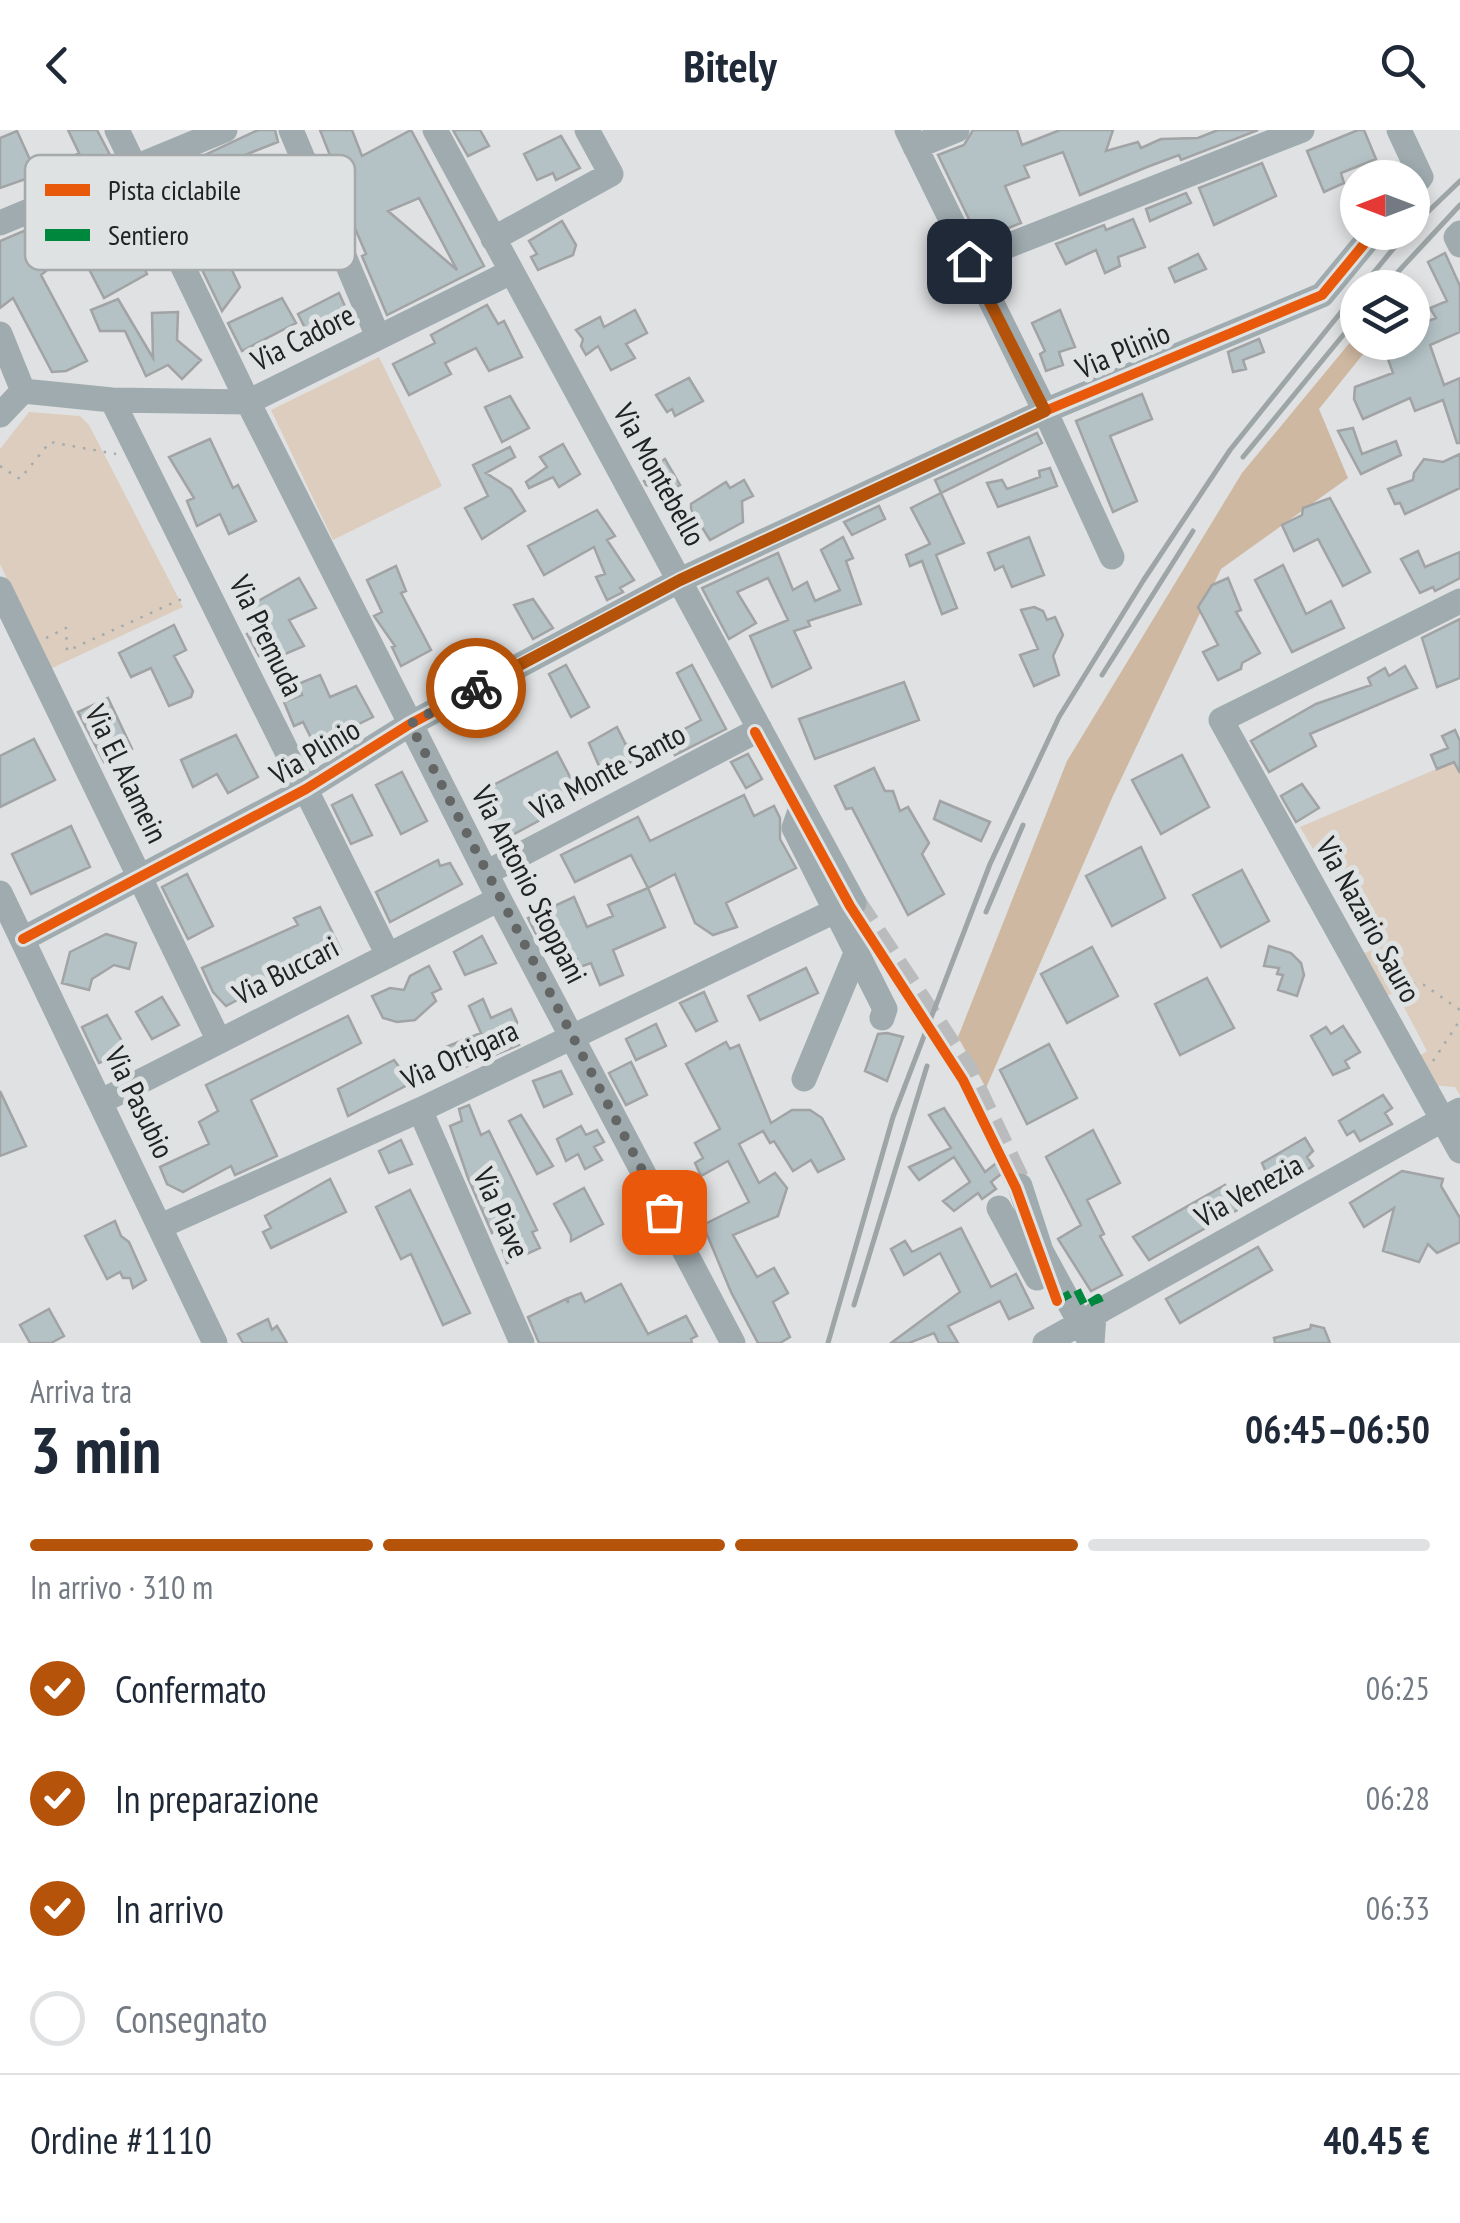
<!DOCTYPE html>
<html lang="it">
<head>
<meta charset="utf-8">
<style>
	:root { --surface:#fff; --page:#f2f2f3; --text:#1f2937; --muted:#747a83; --line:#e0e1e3; --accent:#b45309 }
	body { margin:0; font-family:"PT Sans Narrow",sans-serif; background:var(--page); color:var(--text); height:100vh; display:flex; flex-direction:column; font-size:38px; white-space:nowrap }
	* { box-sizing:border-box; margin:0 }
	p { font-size:32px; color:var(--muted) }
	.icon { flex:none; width:55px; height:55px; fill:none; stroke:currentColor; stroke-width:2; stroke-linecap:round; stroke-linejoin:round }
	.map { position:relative; height:1213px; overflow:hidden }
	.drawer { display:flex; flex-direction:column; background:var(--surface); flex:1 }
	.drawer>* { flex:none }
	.needle { width:65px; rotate:270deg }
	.buttons { position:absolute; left:1340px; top:30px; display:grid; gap:20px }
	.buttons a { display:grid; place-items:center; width:90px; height:90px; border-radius:50%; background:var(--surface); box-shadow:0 5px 15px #0003; font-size:50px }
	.pin { position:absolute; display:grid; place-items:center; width:85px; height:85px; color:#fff; margin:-42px; border-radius:20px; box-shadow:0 5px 15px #0006 }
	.courier { position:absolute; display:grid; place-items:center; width:100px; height:100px; margin:-50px; border:8px solid #b45309; border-radius:50%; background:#fff; color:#222; box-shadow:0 2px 12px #0007 }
	.summary em { font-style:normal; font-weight:800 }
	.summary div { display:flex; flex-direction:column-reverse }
	.summary { display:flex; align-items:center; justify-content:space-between; height:170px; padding:0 30px }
	h1 { font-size:65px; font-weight:800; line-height:75px }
	.bar { display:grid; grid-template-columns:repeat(4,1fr); gap:15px 10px; align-content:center; height:120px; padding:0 30px }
	.bar i { height:12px; border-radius:8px; background:var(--line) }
	.bar .selected { background:var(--accent) }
	.bar p { grid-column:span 4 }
	.line { display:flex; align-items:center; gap:25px; padding:0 30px; border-top:2px solid var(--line) }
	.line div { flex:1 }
	ol { padding:0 30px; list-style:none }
	li { display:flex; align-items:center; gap:30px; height:110px }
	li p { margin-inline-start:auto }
	li .icon { padding:10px; border-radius:50%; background:var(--accent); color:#fff; stroke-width:4 }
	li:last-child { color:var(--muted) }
	li i { width:55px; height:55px; border:5px solid var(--line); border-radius:50% }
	header { display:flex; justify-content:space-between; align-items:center; height:130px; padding:0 30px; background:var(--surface); font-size:45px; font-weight:800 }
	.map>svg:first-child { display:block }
	.green { fill:#ddcdbe }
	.forest { fill:#cfb8a1 }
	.building { fill:#b4c2c6; stroke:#a1a3a4; stroke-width:2.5; fill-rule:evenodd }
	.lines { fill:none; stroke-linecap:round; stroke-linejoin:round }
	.minor-tunnel { stroke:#b9bbbc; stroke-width:25; stroke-dasharray:25 12; stroke-linecap:butt }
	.path { stroke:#a2abad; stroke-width:2.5; stroke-dasharray:2.5 8; stroke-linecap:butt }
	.minor { stroke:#9fabaf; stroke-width:25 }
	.rail { stroke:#9ea5a6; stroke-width:5 }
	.quiet { stroke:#00873e; stroke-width:8; stroke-dasharray:15 8; stroke-linecap:butt }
	.cycleway-casing { stroke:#dee2e3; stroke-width:16 }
	.cycleway { stroke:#e8590c; stroke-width:10 }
	.done { stroke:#646666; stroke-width:10; stroke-dasharray:0 18 }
	.route { stroke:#b45309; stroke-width:12 }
	.labels { text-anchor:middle; stroke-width:10; stroke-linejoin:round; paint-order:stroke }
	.street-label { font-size:30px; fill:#212323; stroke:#dee2e3 }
	.key { fill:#dee2e3; stroke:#a5a9a9; stroke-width:2.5 }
	.key-label { font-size:28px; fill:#212323 }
</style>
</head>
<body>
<header><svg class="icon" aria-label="back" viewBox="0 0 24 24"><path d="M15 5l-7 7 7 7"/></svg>Bitely<svg class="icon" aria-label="search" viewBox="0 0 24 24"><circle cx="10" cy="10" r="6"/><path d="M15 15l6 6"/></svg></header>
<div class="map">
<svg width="1460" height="1213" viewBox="0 0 1460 1213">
	<rect width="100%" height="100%" fill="#dfe1e2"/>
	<path class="green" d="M379 227 442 356 333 410 271 280Z
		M29 282 80 286 89 295 183 477 50 539 0 434V319Z
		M1460 629V965L1455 957 1431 955 1417 928 1427 921 1396 862 1382 868 1359 825 1372 820 1300 697Z"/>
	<path class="forest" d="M1357 204 1358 212 1372 213 1319 279 1348 348 1221 439 1112 668 986 958 958 907 1067 631 1242 343Z"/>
	<path class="building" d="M68 0H97L110 25 107 31 75 44 67 29 79 23Z
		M258 0H275L278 12 217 36 230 78 242 72 248 91 220 102 240 134 231 138 240 157 222 181 157 46 162 43 186 85 212 72 194 30Z
		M320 0H352L362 26 411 0 484 136 387 185 362 126 366 124 354 96 350 98 326 42 335 38ZM419 68 457 140 388 81Z
		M453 0H480L489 16 468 26Z
		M973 0H1017L1022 15 1060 0H1113L1106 21 1138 12 1141 18 1161 9 1198 8 1218 0H1258L1181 30 1179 25 1147 37 1080 65 1063 22 1024 36 1029 47 1005 56 1021 93 979 110 938 25 964 15Z
		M1358 0H1364L1376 29 1341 43 1344 53 1324 62 1307 21Z
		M17 1 37 45 0 58V8Z
		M561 6 580 38 556 50 553 43 537 50 524 24Z
		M1262 33 1276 66 1214 95 1199 58Z
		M1186 63 1191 73 1150 91 1146 79Z
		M76 79 83 104 96 121 126 104 147 144 104 168 77 116 41 145 87 231 66 241 52 242 13 168 0 178V111Z
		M1133 89 1145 117 1118 127 1120 136 1105 143 1096 120 1066 134 1056 114 1104 95 1106 100Z
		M562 91 576 115 573 125 538 140 531 127 537 124 529 111Z
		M1445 123 1460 156V202L1430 215 1444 255 1460 248V313H1457L1443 270 1415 281 1410 268 1363 289 1354 269 1355 257 1393 243 1383 215 1412 212V197L1436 188 1430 178 1447 171 1428 132Z
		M1198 124 1206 139 1175 152 1169 138Z
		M339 163 352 192 312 212 298 184Z
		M282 168 296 193 242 221 228 193Z
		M118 169 153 228 152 183 178 182 177 210 201 230 182 249 168 235 146 246 125 201H100L91 180Z
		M487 175 498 194 504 191 522 227 489 241 476 218 445 233 451 244 409 265 393 234 435 213 431 205Z
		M635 180 647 203 626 214 635 228 611 240 598 216 586 225 581 216 583 209 576 200 600 187 604 197Z
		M1060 180 1075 217 1059 222 1063 235 1046 241 1040 224 1045 221 1032 193Z
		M1259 209 1264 222 1243 230 1246 239 1233 242 1228 222Z
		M689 248 703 271 675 286 672 279 667 282 656 265Z
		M1142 264 1152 289 1110 306 1137 371 1113 382 1076 291Z
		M510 266 529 298 502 312 485 277Z
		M1353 298 1362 324 1396 311 1401 325 1361 344 1338 301Z
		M1037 303 1042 313 941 363 935 350Z
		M210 309 233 358 238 355 256 391 229 404 220 384 197 396 187 371 194 368 169 327Z
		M563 314 580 344 559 357 553 347 529 358 526 352 547 337 540 327Z
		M510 317 515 327 486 343 511 359 525 381 482 409 465 378 488 366 473 335Z
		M1460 324V358L1405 384 1400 373 1395 374 1388 359 1413 350 1414 343 1424 329 1443 332Z
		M665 329 680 355 661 365 657 358 646 355 644 351 657 344 654 336Z
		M1050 338 1057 356 998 377 987 353 1002 350 1007 359 1040 347 1039 341Z
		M744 350 753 366 742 371 743 392 710 410 691 380V374L726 352 730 358Z
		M941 363 964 413 936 425 957 478 942 484 922 431 910 436 906 425 930 414 911 378Z
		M1330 368 1370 442 1343 456 1318 409 1294 421 1282 395 1302 385 1303 378Z
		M879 376 885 389 852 405 844 392Z
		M597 380 615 406 607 410 634 450 620 458 623 462 607 470 596 447 605 444 594 417 544 445 528 416Z
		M843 407 853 428 846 431 861 474 808 491 810 496 794 501 811 538 772 557 750 506 788 490 768 448 737 462 756 493 729 509 702 458 778 423 793 460 807 452 815 471 840 460 821 420Z
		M1029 407 1044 445 1012 457 1003 436 995 440 988 423Z
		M1418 421 1425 437 1460 422V448L1435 461 1433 457 1420 463 1401 429Z
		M1283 435 1306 484 1331 471 1344 498 1292 522 1255 450Z
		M396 436 406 461 401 463 431 520 401 536 392 517 395 516 374 486 382 482 367 450Z
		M299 448 316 478 289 490 304 516 283 525 278 516 259 526 247 504 255 500 244 479Z
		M1228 448 1241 480 1236 482 1260 523 1242 533 1241 539 1218 550 1203 522 1218 515 1198 477 1212 455Z
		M533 469 553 498 533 509 514 475Z
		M1034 477 1043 481 1047 490 1055 487 1063 505 1053 526 1059 545 1034 556 1020 525 1038 519 1021 480Z
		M1460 489V548L1437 557 1422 508Z
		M174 495 186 520 174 526 193 561 191 567 169 576 151 538 131 547 119 523Z
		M566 535 589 577 571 587 549 544Z
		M692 535 726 599 675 625 666 609 701 590 677 543Z
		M1405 536 1417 558 1310 604 1316 616 1269 642 1251 611 1316 574 1371 555 1368 548 1385 538 1389 546Z
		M320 545 330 567 356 556 373 587 324 611 313 612 303 592 294 596 284 572 302 565 298 554Z
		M904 552 919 590 815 629 799 589Z
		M108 568 132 619 104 632 78 582Z
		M617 597 626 615 632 614 639 628 619 638 616 634 602 643 589 613Z
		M1455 600 1460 611V643L1454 632 1437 639 1431 625 1448 618 1442 606Z
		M236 605 258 647 228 663 217 644 193 657 181 630Z
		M34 609 55 650 0 677V626Z
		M557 622 581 668 505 709 480 662Z
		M748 624 762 649 746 658 731 632Z
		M1182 625 1209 677 1161 704 1132 650Z
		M874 638 885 661H893L900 681 908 677 929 713 922 724 944 764 908 785 852 678 846 679 835 656Z
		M402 642 427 691 401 704 376 655Z
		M1302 654 1319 678 1296 692 1281 666Z
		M352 665 372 705 351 714 332 675Z
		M744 665 754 686 774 676 780 688V709L796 738 726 773 737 797 713 805 695 793 675 744 648 758 631 725 575 752 561 725 638 687 650 711Z
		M940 671 990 692 981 711 934 689Z
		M71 696 90 737 31 764 12 724Z
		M1141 717 1165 768 1112 796 1086 746Z
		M438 730 440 736 450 733 462 754 390 792 376 762Z
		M1242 740 1269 791 1221 817 1193 765Z
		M187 744 213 796 188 809 162 757Z
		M648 758 665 797 613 820 623 845 600 855 591 833 580 837 577 829 571 832 555 795 536 804 528 788 574 767 587 797 613 786 608 775Z
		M320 777 341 820 325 829 316 828 226 876 213 862 202 838 298 795 294 788Z
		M106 804 136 813 129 839 114 835 92 849 89 860 62 853 70 822Z
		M482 806 496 833 465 845 454 822Z
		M1269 816 1291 823 1301 833 1304 845 1297 866 1278 860 1283 845 1277 844 1279 838 1264 836Z
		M1092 817 1118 866 1067 893 1041 844Z
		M429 836 441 859 432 863 436 871 415 890 397 892 383 888 372 866 390 858 404 860 410 846Z
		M806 838 818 863 760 890 748 866Z
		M1207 848 1234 898 1180 925 1155 874Z
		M704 862 717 891 696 901 680 873Z
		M162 867 179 895 152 909 136 882Z
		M483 869 491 888 511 879 517 892 515 908 519 915 456 941 451 930 442 933 436 921 481 903 469 876Z
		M107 885 128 922 99 933 82 897Z
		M348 886 361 913 251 970 277 1026 235 1045 231 1036 183 1062 167 1054 160 1037 209 1014 199 992 218 981 206 955Z
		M656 894 666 916 636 930 626 909Z
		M1343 896 1360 922 1345 931 1349 938 1333 945 1311 906 1326 897 1331 904Z
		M887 903 903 907 887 951 865 941 878 904Z
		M726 912 730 919 739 915 771 993 792 980H810L822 988 844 1029 818 1042 811 1030 793 1041 774 1011 770 1013 763 1001 739 1014 759 1053 775 1043 787 1058 778 1086 733 1105 757 1147 774 1138 788 1163 773 1172 790 1207 780 1213H758L731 1162 703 1095 749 1072 728 1031 701 1046 695 1033 703 1028 695 1013 720 999 686 934Z
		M1049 914 1077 968 1027 994 1000 940Z
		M394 930 411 953 348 986 338 959Z
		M631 932 647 965 626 975 609 943Z
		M561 941 572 964 544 977 533 951Z
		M0 961 26 1016 0 1026Z
		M1383 965 1392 978 1385 983 1392 994 1360 1011 1354 1001 1347 1005 1339 991Z
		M469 975 481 1005 489 1001 537 1100 532 1102 540 1118 507 1133 496 1101 492 1103 468 1048 450 996 462 991 459 979Z
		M944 978 985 1042 999 1031 1006 1040 991 1052 996 1059 982 1069 978 1063 954 1081 943 1071 970 1052 954 1027 919 1050 909 1037 951 1018 929 985Z
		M521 985 553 1036 537 1044 509 991Z
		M581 996 586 1005 597 1000 604 1012 594 1017 602 1030 585 1039 578 1024 566 1031 557 1009Z
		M1093 1000 1120 1053 1087 1070 1104 1104 1100 1106 1122 1145 1091 1161 1058 1109 1081 1095 1046 1027Z
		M1305 1008 1313 1021 1307 1027 1313 1036 1283 1056 1278 1045 1269 1049 1262 1033Z
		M401 1010 412 1034 389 1043 379 1021Z
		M1402 1041 1443 1049 1441 1056 1460 1088V1112L1437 1123 1428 1114 1419 1132 1383 1121 1394 1078 1364 1097 1350 1073Z
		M330 1049 346 1082 271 1118 263 1102 271 1098 265 1086Z
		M1225 1055 1239 1079 1149 1130 1133 1107Z
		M584 1058 603 1094 571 1111V1105L554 1074Z
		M410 1060 470 1183 443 1195 411 1124 401 1129 376 1077Z
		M115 1091 121 1106 129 1112 146 1150 133 1158 130 1148H123L120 1142 107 1149 85 1106Z
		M961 1098 991 1157 1016 1144 1033 1178 1009 1189 1000 1171 948 1196 958 1213H939L934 1203 909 1213H891L960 1162 940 1123 904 1145 891 1119 905 1111 912 1122Z
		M1258 1117 1272 1140 1180 1193 1166 1169Z
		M621 1154 648 1204 686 1186 697 1206 691 1209 692 1213H539L528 1187 566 1169 568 1173V1168L581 1163 585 1172Z
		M49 1179 64 1206 51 1213H30L20 1195Z
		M268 1189 272 1200 277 1196 287 1213H243L238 1204Z
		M1311 1195 1324 1198 1330 1213H1275L1274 1208 1310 1199Z"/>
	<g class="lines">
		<path class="minor-tunnel" d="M854 773 965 940 1020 1056"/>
		<path class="path" d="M0 336 20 349 50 312 116 324
			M46 508 66 498 67 521 186 467
			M1392 849 1424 855 1460 880
			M1433 931 1460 890"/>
		<path class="minor" d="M117 0 248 272 499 769 733 1213
			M291 0 378 207
			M435 0 854 773
			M907 0 1045 281 1112 427
			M1399 0 1421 47 1412 57
			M915 17 957 0
			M0 93 225 0
			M1460 103 1456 107 1460 115
			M493 109 611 44 587 0
			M969 131 1302 0
			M0 204 23 261
			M112 270 388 825
			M0 285 23 261 112 270 248 272 511 142
			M0 459 219 911
			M1460 471 1221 590 1460 1021
			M800 681 794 698 885 879 882 888
			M486 743 760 599
			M0 763 215 1213
			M23 809 306 659 410 594 680 450 1045 281 1322 165 1374 102
			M804 949 857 821
			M102 971 499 769
			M420 980 522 1213
			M1020 1056 1041 1121 1091 1213
			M999 1078 1037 1148
			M161 1096 420 980 837 780
			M1045 1213 1079 1194
			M1092 1213 1094 1185 1103 1179 1460 980"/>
		<path class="rail" d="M1412 97 1460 51
			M1361 158 1407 102
			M1383 158 1460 75
			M1243 327 1358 187
			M1102 545 1193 401
			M986 782 1023 695
			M854 1175 927 936
			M828 1213 893 987 990 734 1059 587 1143 451 1230 320 1358 161"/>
		<path class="quiet" d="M1057 1171 1077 1160 1085 1176 1098 1168 1103 1179"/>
		<defs>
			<path id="cycleway" d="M755 602 850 776 963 950 1016 1058 1057 1171
				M23 809 306 659 410 594 680 450 1045 281 1322 165 1374 102"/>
		</defs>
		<use href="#cycleway" class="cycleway-casing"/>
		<use href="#cycleway" class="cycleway"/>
	</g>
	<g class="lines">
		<path class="done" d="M476 558 410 594 664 1082"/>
		<path class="route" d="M476 558 680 450 1045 281 969 131"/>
	</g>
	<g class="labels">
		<g class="street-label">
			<text transform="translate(303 208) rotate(-27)" y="10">Via Cadore</text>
			<text transform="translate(1123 221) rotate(-23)" y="10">Via Plinio</text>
			<text transform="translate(659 345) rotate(61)" y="10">Via Montebello</text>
			<text transform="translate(266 506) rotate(64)" y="10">Via Premuda</text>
			<text transform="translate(315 622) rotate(-31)" y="10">Via Plinio</text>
			<text transform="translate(608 642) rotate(-28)" y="10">Via Monte Santo</text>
			<text transform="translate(126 644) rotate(64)" y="10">Via El Alamein</text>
			<text transform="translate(529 755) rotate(63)" y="10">Via Antonio Stoppani</text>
			<text transform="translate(1368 790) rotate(61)" y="10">Via Nazario Sauro</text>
			<text transform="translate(286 841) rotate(-27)" y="10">Via Buccari</text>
			<text transform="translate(460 925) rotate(-25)" y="10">Via Ortigara</text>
			<text transform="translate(139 973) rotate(64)" y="10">Via Pasubio</text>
			<text transform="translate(1249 1061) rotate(-29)" y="10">Via Venezia</text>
			<text transform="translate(501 1083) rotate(66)" y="10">Via Piave</text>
		</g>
	</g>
	<rect x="25" y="25" width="330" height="115" rx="15" class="key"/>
	<rect x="45" y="54" width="45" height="12" fill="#e8590c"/>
	<rect x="45" y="99" width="45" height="12" fill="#00873e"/>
	<g class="key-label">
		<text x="108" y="70">Pista ciclabile</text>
		<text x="108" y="115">Sentiero</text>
	</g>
</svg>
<div class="buttons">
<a><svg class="needle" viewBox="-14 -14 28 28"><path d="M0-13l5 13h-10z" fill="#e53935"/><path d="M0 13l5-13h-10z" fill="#747a83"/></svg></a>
<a><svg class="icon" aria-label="layers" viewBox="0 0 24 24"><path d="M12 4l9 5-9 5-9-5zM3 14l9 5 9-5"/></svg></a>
</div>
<div class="pin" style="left:664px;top:1082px;background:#ea580c"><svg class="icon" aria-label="bag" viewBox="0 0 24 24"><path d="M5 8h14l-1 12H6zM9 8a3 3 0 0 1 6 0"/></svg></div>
<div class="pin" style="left:969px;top:131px;background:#1f2937"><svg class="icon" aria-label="home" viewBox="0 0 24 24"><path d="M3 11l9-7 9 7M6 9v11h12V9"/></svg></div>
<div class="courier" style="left:476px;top:558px"><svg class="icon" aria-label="bike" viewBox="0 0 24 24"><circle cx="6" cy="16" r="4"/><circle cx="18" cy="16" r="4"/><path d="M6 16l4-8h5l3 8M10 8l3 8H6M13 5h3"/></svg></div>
</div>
<section class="drawer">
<div class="summary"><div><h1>3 min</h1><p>Arriva tra</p></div><em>06:45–06:50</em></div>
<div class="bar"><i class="selected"></i><i class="selected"></i><i class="selected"></i><i></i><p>In arrivo · 310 m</p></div>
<ol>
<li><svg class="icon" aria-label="check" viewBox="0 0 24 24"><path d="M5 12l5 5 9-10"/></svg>Confermato<p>06:25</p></li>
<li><svg class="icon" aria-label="check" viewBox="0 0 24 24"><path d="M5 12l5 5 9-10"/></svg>In preparazione<p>06:28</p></li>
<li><svg class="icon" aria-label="check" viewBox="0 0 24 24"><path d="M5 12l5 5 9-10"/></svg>In arrivo<p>06:33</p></li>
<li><i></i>Consegnato</li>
</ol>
<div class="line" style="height:130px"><div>Ordine #1110</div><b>40.45 €</b></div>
</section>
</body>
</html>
